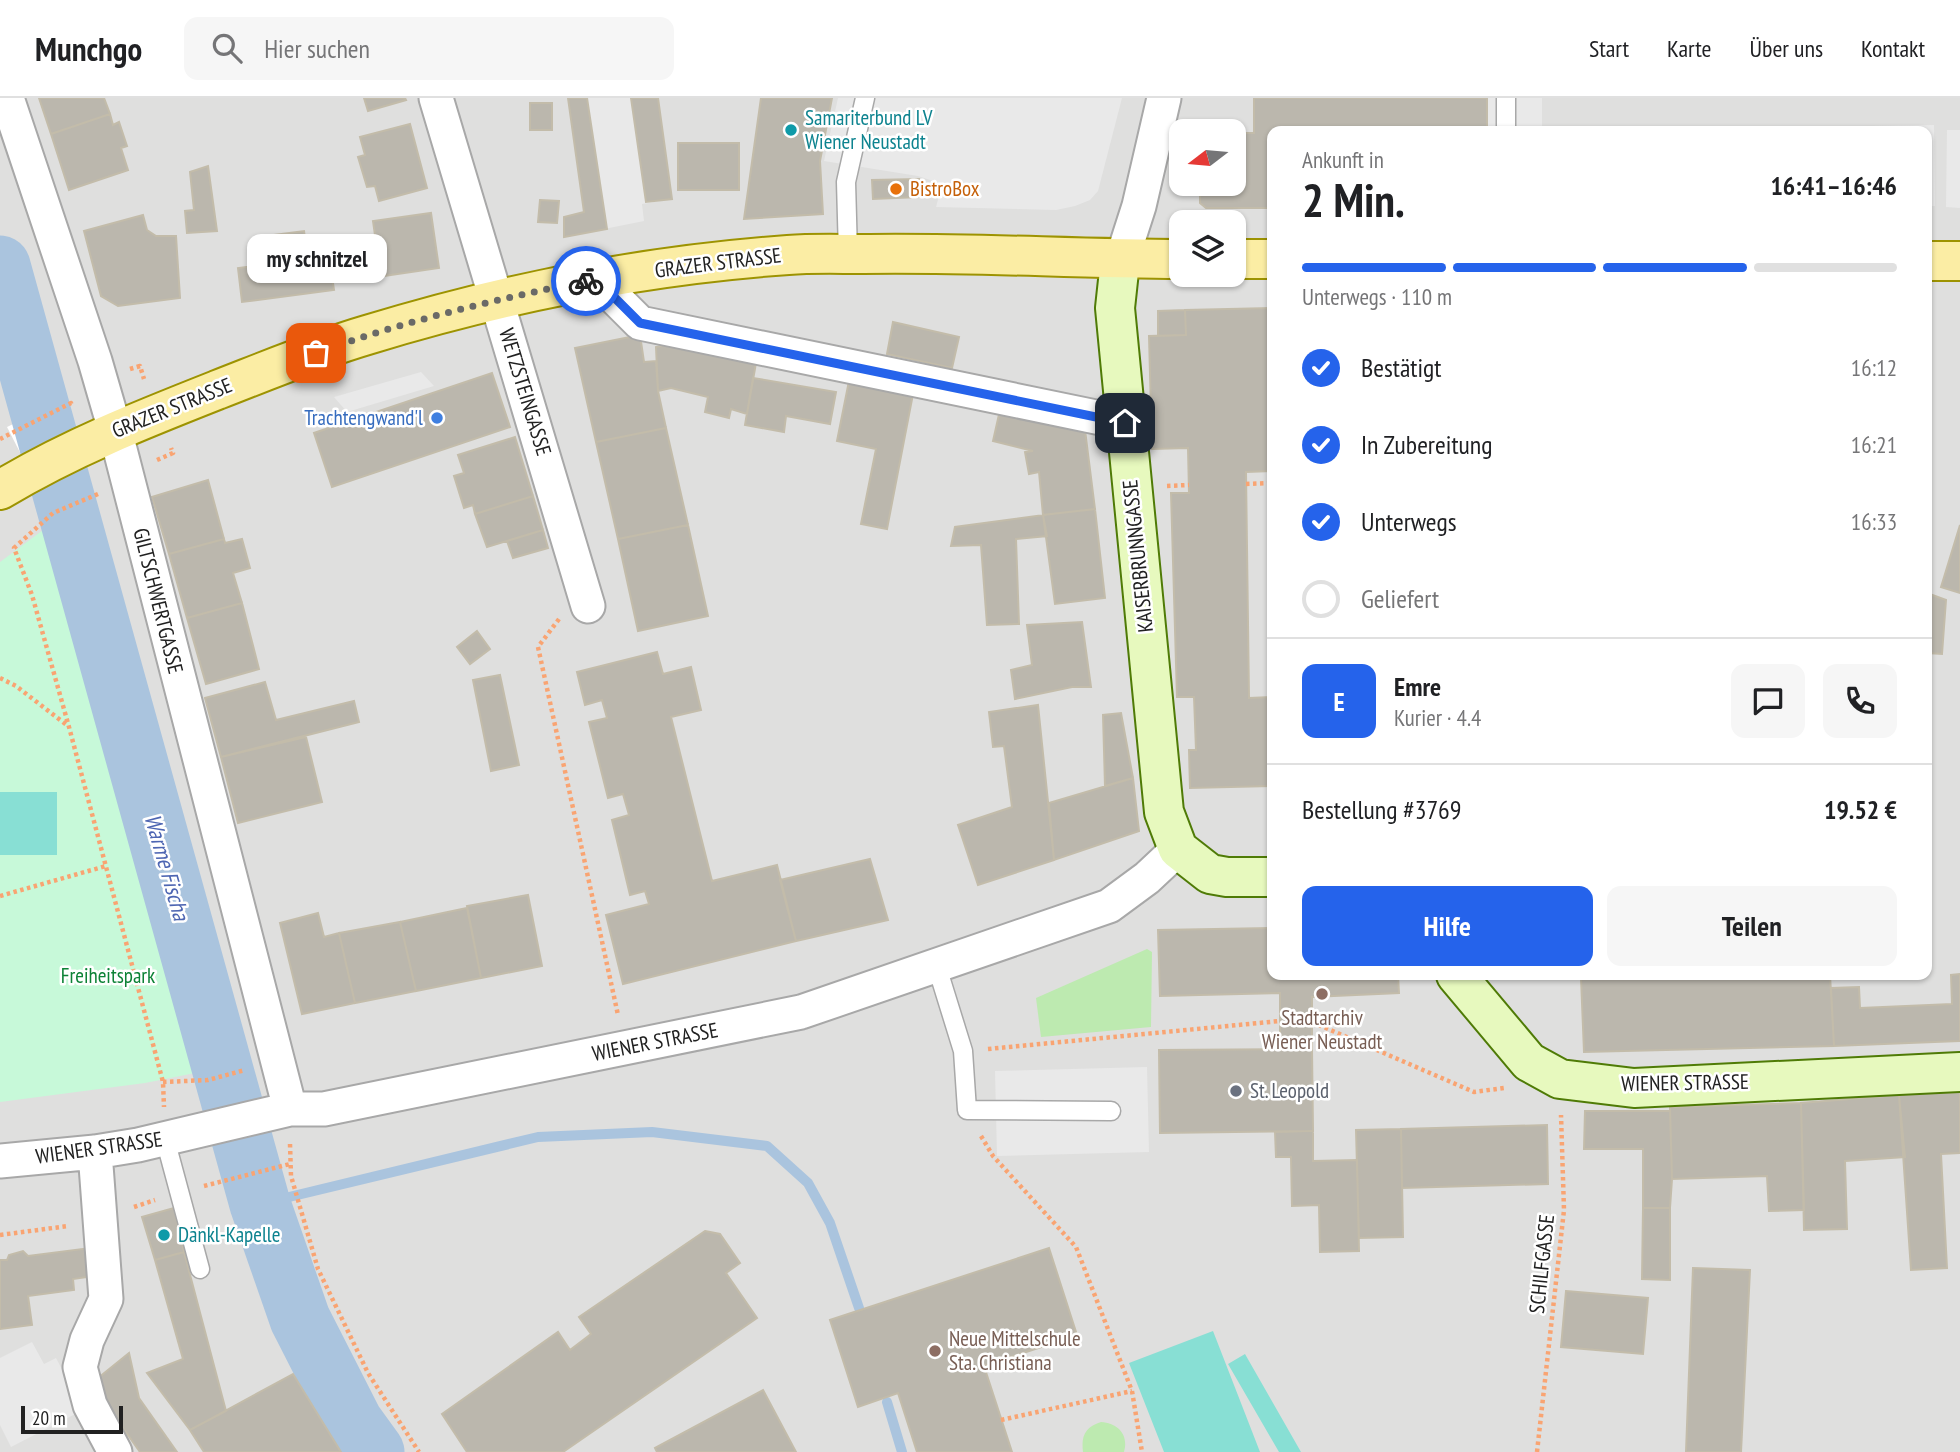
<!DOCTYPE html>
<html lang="de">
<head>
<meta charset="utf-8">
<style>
	:root { --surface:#fff; --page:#f6f6f6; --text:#202124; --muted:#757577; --line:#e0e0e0; --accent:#2563eb }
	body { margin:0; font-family:"PT Sans Narrow",sans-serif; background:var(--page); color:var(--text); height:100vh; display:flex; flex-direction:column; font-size:26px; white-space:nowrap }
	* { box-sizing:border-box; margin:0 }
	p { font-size:23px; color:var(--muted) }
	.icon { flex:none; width:38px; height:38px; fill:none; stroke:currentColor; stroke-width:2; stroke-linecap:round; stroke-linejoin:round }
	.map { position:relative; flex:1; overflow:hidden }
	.panel { position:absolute; left:1267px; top:28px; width:665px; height:854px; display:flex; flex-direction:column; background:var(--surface); border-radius:14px; box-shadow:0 2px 5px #0004 }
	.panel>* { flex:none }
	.needle { width:46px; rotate:254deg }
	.fabs { position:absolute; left:1169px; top:21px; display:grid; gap:14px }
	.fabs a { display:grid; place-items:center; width:77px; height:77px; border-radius:14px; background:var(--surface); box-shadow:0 2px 5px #0004; font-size:35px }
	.scale { position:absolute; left:21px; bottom:18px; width:102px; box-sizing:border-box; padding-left:7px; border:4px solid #212121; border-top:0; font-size:19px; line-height:24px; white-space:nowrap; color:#212121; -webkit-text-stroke:5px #fff; paint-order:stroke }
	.pin { position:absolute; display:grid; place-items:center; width:60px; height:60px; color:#fff; margin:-30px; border-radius:14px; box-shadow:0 4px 10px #0006 }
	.courier { position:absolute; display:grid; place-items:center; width:70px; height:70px; margin:-35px; border:5px solid #2563eb; border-radius:50%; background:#fff; color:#222; box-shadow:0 2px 9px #0007 }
	.bubble { position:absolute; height:49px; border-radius:14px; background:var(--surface); box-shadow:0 2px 5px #0004; font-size:23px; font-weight:700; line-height:49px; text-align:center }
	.summary em { font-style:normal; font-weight:700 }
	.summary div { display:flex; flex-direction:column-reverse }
	.summary { display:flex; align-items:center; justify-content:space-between; height:119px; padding:0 35px }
	h1 { font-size:46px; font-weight:700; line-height:52px }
	.bar { display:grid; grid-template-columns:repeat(4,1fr); gap:10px 7px; align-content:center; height:84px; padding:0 35px }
	.bar i { height:9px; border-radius:5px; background:var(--line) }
	.bar .active { background:var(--accent) }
	.bar p { grid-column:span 4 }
	.line { display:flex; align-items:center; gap:18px; padding:0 35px; border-top:2px solid var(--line) }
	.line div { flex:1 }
	.round { display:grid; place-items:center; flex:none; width:74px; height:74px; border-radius:14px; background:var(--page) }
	ol { padding:0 35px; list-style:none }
	li { display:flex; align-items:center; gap:21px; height:77px }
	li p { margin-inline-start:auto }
	li .icon { padding:7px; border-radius:50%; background:var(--accent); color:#fff; stroke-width:4 }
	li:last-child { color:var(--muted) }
	li i { width:38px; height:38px; border:4px solid var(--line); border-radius:50% }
	.button { display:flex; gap:14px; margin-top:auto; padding:14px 35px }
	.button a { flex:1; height:80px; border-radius:14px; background:var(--accent); color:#fff; font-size:28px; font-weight:700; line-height:80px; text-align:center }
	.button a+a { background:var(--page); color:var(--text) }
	header { display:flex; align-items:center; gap:42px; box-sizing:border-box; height:98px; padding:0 35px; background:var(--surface); border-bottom:2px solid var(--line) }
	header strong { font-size:33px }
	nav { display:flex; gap:38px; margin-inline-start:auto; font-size:24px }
	.search { width:490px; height:63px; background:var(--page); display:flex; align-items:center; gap:18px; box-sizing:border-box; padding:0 24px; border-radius:14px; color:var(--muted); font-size:26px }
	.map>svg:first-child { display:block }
	.residential { fill:#dfdfde; fill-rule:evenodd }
	.grass { fill:#bdeab0 }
	.park { fill:#c7f9d9 }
	.pitch { fill:#88dfd4 }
	.parking { fill:#e9e9e9 }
	.pier { fill:#fff }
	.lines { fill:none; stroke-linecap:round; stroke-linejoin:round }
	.stream { stroke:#aac4de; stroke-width:10 }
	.river { stroke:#aac4de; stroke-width:61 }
	.building { fill:#bbb7ad; stroke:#c3bcaa; stroke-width:2 }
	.lane-casing { stroke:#a8a8a8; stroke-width:21 }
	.street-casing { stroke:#a8a8a8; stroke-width:37 }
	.secondary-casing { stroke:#4f7b06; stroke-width:42 }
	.primary-casing { stroke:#9d9301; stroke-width:42 }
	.path { stroke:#f9a472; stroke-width:4.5; stroke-dasharray:3.5 3.5; stroke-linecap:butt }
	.lane { stroke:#fff; stroke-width:18 }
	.street { stroke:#fff; stroke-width:33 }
	.secondary { stroke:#e7f9be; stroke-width:38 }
	.primary { stroke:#fbeda4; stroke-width:38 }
	.done { stroke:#6a6a67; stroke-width:7; stroke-dasharray:0 12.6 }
	.route { stroke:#2563eb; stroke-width:9 }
	.culture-dot { fill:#0f9aa8; stroke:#fff; stroke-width:2.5 }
	.food-dot { fill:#e8710a; stroke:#fff; stroke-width:2.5 }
	.shop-dot { fill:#3f7fe0; stroke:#fff; stroke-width:2.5 }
	.education-dot { fill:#8d6e63; stroke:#fff; stroke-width:2.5 }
	.worship-dot { fill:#6b7280; stroke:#fff; stroke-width:2.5 }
	.labels { text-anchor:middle; stroke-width:5; stroke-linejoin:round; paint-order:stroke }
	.culture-label { font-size:21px; fill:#0d838f; stroke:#fff; text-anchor:start }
	.food-label { font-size:21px; fill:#c56008; stroke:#fff; text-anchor:start }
	.street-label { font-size:21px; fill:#212121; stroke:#fff }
	.shop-label { font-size:21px; fill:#366cbe; stroke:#fff; text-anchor:end }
	.park-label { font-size:21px; fill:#0d8236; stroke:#fff }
	.education-label { font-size:21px; fill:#785e54; stroke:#fff }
	.worship-label { font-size:21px; fill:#5b616d; stroke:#fff; text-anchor:start }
	.water-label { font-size:23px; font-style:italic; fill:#4d65b2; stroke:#fff }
</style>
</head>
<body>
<header>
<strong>Munchgo</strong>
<div class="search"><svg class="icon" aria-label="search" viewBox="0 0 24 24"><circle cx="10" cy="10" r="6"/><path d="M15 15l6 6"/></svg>Hier suchen</div>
<nav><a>Start</a><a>Karte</a><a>Über uns</a><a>Kontakt</a></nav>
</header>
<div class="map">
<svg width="1960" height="1354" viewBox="0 0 1960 1354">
	<rect width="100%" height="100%" fill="#f1f1e8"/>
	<path class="residential" d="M0 0H1960V1354H0ZM1181 33H1234V86H1181ZM1272 33H1927V877H1272ZM1181 124H1234V177H1181Z"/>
	<path class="grass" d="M1147 851 1152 854 1151 929 1041 939 1036 900Z
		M1101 1324C1118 1325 1129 1337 1124 1354H1083C1081 1338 1085 1329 1101 1324Z"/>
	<path class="park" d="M94 409 245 965 145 985 0 1004V464L43 432Z"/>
	<path class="pitch" d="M0 694H57V757H0Z
		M1213 1233 1260 1354H1164L1129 1265Z
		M1245 1256 1301 1354H1279L1228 1266Z"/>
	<path class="parking" d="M568 0H658L672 101 642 106 644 123 564 139V119L584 114Z
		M838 0H1122L1098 93 1090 102 1075 108 1056 112 936 109 942 86 918 78 824 63Z
		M1487 0H1542V33H1487Z
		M1934 27 1935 108H1927V33H1746V30Z
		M1947 32H1960V110L1946 109Z
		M421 274 434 288 347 314 334 299Z
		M1147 969 1149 1054 997 1058 995 973Z
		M32 1244 44 1266 56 1260 83 1312 11 1349 0 1327V1260Z"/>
	<path class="pier" d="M60 303 88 405 54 421 7 329Z"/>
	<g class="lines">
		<path class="stream" d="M260 1106 538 1039 652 1034 767 1048 808 1085 830 1125 859 1210
			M887 1304 902 1354"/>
		<path class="river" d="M0 168 260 1106 300 1221 353 1325 374 1354"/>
	</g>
	<path class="building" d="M39 0H104L110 16 51 36Z
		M364 0H405L406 2 368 13Z
		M568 0H587L607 131 564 139V119L584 114Z
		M631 0H658L672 101 646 104Z
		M761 0H832L820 63 823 116 744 121Z
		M1254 0H1487V33H1272V110H1206L1200 105V86H1234V35H1254Z
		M530 5H552V32H530Z
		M110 16 113 27 119 24 127 48 121 50 128 72 69 92 51 36Z
		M410 26 427 90 379 103 375 88 367 89 358 59 365 57 360 39Z
		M678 45H739V92H678Z
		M208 68 217 133 187 135 185 113 194 112 190 74Z
		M919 81V99L873 101 872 82Z
		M540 102 559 103 557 125 538 124Z
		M431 115 439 170 363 181 359 153 377 151 373 123Z
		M143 117 147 132 156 138H176L180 200 118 208 101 198 84 133Z
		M304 133 306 148 327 146 334 192 242 204 238 170 261 167 257 139Z
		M1272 210V373L1246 374 1249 600 1272 599V688L1190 690 1189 652H1196L1194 599H1177L1171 395H1189L1188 350 1152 351 1149 238 1186 237 1185 212Z
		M1185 212 1186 237 1158 238V213Z
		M893 224 959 239 952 270 887 256Z
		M640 237 644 264 656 263 658 293 666 330 596 344 575 250Z
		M675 245 756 265 747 316 731 311 729 320 705 314 708 299 671 290 658 293 656 249Z
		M492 275 510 329 332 389 314 335Z
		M753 280 836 294 830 326 786 318 784 334 745 327Z
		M849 283 913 296 887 431 861 426 876 351 837 343Z
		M1000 312 1085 332 1095 411 1043 417 1039 374 1029 376 1025 354 1033 353 993 343Z
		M666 330 688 427 618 441 596 344Z
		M515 339 533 398 475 416 473 407 464 410 454 378 464 375 458 357Z
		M208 382 224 441 169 456 152 399Z
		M533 398 543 432 487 449 475 416Z
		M1095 411 1105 500 1055 506 1043 417Z
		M1043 417 1047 438 1016 441 1019 526 987 527 981 447 951 448 955 429Z
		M688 427 708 518 638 533 618 441Z
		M1960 427V495L1941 489Z
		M543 432 548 450 513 460 507 443Z
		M224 441 225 445 242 441 250 470 233 475 242 505 187 520 169 456Z
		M1927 495 1946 502 1942 556 1927 555Z
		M242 505 259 571 206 586 187 520Z
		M1082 524 1091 589H1072L1015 601 1011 572 1032 567 1027 527Z
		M477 533 490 551 470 566 457 549Z
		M657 554 663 576 691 569 701 612 671 619 712 783 777 767 796 843 623 886 606 817 649 806 645 793 630 797 612 722 629 717 623 696 608 700 589 624 607 620 602 602 585 607 577 574Z
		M500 577 519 667 491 673 473 582Z
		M265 584 276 622 354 603 359 624 221 659 205 600Z
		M1038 607 1054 762 978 787 958 727 1012 709 1004 648 993 649 989 614Z
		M1121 615 1133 680 1105 688 1103 617Z
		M306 639 322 704 238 725 221 659Z
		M1133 680 1139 733 1054 762 1049 705Z
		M870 761 888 822 796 843 780 782Z
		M528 797 542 868 481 880 467 808Z
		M467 810 481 880 416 893 400 824Z
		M318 815 324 839 339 835 355 905 302 916 280 825Z
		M400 824 416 893 355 905 339 835Z
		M1272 830V877H1398L1399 895 1312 899V951L1280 952V895L1160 898 1158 832Z
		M1960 876V943L1834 948 1831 890 1859 889 1860 910 1952 906 1951 877Z
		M1603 877H1830L1834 948 1584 954 1581 880 1603 879Z
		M1312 951 1313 1033 1160 1035 1159 952Z
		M1960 994V1055L1941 1056 1947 1170 1911 1172 1899 997Z
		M1899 997 1905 1059 1845 1063 1847 1131 1804 1132 1801 1005Z
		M1801 1005 1804 1112 1769 1113 1767 1078 1672 1081 1670 1009Z
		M1585 1013H1670L1672 1081 1670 1110H1643V1051H1584Z
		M1547 1027 1548 1086 1402 1090 1401 1031Z
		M1401 1031 1403 1139 1359 1140 1356 1032Z
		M1313 1033V1063L1357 1062 1359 1153 1320 1154 1319 1107 1292 1108 1291 1059H1276L1275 1034Z
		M174 1110 184 1154 155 1162 142 1119Z
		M1643 1110H1670V1182L1642 1181Z
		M705 1133 720 1136 740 1165 726 1175 757 1220 563 1354H467L442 1316 558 1234 570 1252 591 1236 579 1219Z
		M90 1150 94 1178 73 1181 74 1192 28 1198 32 1227 0 1231V1162H7L9 1157 23 1153 28 1158Z
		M1049 1150 1077 1237 984 1268 1012 1354H917L898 1295 858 1309 830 1222Z
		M184 1154 226 1313 190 1332 147 1275 183 1261 155 1162Z
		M1693 1170 1750 1172 1741 1354H1686Z
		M1566 1193 1648 1200 1643 1256 1561 1249Z
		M129 1255 139 1300 177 1354H140L111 1313 98 1280Z
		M293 1276 341 1354H204L190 1332Z
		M763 1292 796 1354H657L655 1350Z"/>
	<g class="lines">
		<defs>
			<path id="lane" d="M1506 0V33
				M848 156 846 84 865 0
				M937 869 963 953 967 1012 1111 1013
				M165 1041 200 1171"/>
			<path id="street" d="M7 0 95 263 115 332 290 1011
				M436 0 588 508
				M1122 161 1139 108 1164 0
				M596 181 640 225 1125 325
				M95 1054 106 1201 87 1242 80 1269 90 1307 115 1354
				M0 1063 95 1054 138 1047 290 1011H324L801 914 1109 808 1147 780 1178 751"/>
			<path id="secondary" d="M1122 161 1119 173 1115 210 1164 714 1178 751 1210 776 1227 779H1272
				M1456 877 1529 964 1560 981 1634 990 1960 974"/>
			<path id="primary" d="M1234 161H1272
				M1927 163H1960
				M0 392C70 350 141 322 217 292 266 273 316 252 367 237 504 195 646 167 788 157 813 155 838 156 862 156 969 154 1075 161 1181 161"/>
		</defs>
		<use href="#lane" class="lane-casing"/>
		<use href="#street" class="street-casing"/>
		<use href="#secondary" class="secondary-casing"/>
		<use href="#primary" class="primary-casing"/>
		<path class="path" d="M130 271 140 268 144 281
			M0 341 71 305 72 308
			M157 362 173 355 171 350
			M1246 386 1272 385
			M1167 388 1189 387
			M98 396 53 415 14 450 32 497 69 629 163 984 164 1009
			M559 521 538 549 618 917
			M0 580 16 588 68 628
			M0 798 106 768
			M1312 924 1474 994 1504 990
			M988 951 1280 923
			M163 984 208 982 245 972
			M981 1038 993 1058 1076 1149 1132 1293 1142 1354
			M290 1046 291 1078 318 1171 368 1275 419 1354
			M204 1088 290 1066
			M134 1109 155 1102
			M0 1137 68 1128
			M1001 1322 1132 1293
			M1537 1354 1564 1112 1561 1017"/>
		<use href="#lane" class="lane"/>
		<use href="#street" class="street"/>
		<use href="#secondary" class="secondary"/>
		<use href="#primary" class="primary"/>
	</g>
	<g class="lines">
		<path class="done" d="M316 255C404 223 494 202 586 183"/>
		<path class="route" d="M586 183 596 181 640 225 1125 325"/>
	</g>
	<g class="culture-dot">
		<circle cx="791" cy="32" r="7"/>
		<circle cx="164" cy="1137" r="7"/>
	</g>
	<circle class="food-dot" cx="896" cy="91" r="7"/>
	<circle class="shop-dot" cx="437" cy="320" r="7"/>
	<g class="education-dot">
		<circle cx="1322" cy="896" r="7"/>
		<circle cx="935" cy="1253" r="7"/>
	</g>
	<circle class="worship-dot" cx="1236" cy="993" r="7"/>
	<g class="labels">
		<g class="culture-label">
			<text x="805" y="27">Samariterbund LV<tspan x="805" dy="24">Wiener Neustadt</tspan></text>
			<text x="178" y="1144">Dänkl-Kapelle</text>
		</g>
		<g class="food-label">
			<text x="910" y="98">BistroBox</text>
		</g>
		<g class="street-label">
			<text transform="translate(718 165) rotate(-7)" y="7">GRAZER STRASSE</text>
			<text transform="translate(525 294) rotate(73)" y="7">WETZSTEINGASSE</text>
			<text transform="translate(172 310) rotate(-22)" y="7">GRAZER STRASSE</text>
			<text transform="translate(1138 458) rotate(-96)" y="7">KAISERBRUNNGASSE</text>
			<text transform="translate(158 503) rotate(76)" y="7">GILTSCHWERTGASSE</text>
			<text transform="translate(655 944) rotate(-11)" y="7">WIENER STRASSE</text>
			<text transform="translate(1685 985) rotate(-1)" y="7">WIENER STRASSE</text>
			<text transform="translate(99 1050) rotate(-8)" y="7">WIENER STRASSE</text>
			<text transform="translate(1542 1166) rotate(-84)" y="7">SCHILFGASSE</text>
		</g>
		<g class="shop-label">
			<text x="423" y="327">Trachtengwand'l</text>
		</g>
		<g class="park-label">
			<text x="108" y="885">Freiheitspark</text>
		</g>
		<g class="education-label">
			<text x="1322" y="927">Stadtarchiv<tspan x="1322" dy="24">Wiener Neustadt</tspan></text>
			<text x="949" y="1248" text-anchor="start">Neue Mittelschule<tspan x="949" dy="24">Sta. Christiana</tspan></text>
		</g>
		<g class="worship-label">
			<text x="1250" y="1000">St. Leopold</text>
		</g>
		<g class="water-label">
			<text transform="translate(167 769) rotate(74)" y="8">Warme Fischa</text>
		</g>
	</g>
</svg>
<div class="fabs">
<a><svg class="needle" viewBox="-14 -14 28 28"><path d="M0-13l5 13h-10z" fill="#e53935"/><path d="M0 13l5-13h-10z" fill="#757577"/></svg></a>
<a><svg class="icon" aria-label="layers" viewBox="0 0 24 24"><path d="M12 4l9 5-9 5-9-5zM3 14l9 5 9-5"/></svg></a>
</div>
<div class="scale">20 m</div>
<div class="pin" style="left:316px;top:255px;background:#ea580c"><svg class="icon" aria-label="bag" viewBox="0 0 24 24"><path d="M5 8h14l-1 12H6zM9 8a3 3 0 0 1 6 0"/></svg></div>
<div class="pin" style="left:1125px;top:325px;background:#1f2937"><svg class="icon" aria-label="home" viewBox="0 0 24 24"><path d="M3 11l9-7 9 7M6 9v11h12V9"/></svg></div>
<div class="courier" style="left:586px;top:183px"><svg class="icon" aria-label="bike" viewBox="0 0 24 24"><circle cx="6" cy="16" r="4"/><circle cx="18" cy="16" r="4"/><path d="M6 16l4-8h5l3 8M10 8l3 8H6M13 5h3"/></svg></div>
<div class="bubble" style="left:247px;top:136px;width:140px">my schnitzel</div>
<section class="panel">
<div class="summary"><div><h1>2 Min.</h1><p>Ankunft in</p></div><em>16:41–16:46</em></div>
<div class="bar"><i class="active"></i><i class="active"></i><i class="active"></i><i></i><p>Unterwegs · 110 m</p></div>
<ol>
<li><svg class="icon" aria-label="check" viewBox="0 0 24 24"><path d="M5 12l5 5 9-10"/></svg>Bestätigt<p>16:12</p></li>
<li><svg class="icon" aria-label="check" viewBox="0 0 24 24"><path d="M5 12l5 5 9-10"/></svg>In Zubereitung<p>16:21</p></li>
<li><svg class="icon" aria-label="check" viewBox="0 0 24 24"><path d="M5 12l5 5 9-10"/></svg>Unterwegs<p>16:33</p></li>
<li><i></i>Geliefert</li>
</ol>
<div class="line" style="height:126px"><b class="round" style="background:var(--accent);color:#fff">E</b><div><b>Emre</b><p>Kurier · 4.4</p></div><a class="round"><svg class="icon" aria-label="chat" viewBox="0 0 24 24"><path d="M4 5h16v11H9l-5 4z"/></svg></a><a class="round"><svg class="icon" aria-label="phone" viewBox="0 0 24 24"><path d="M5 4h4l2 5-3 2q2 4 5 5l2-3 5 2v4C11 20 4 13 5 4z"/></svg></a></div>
<div class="line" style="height:91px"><div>Bestellung #3769</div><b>19.52 €</b></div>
<div class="button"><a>Hilfe</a><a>Teilen</a></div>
</section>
</div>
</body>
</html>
